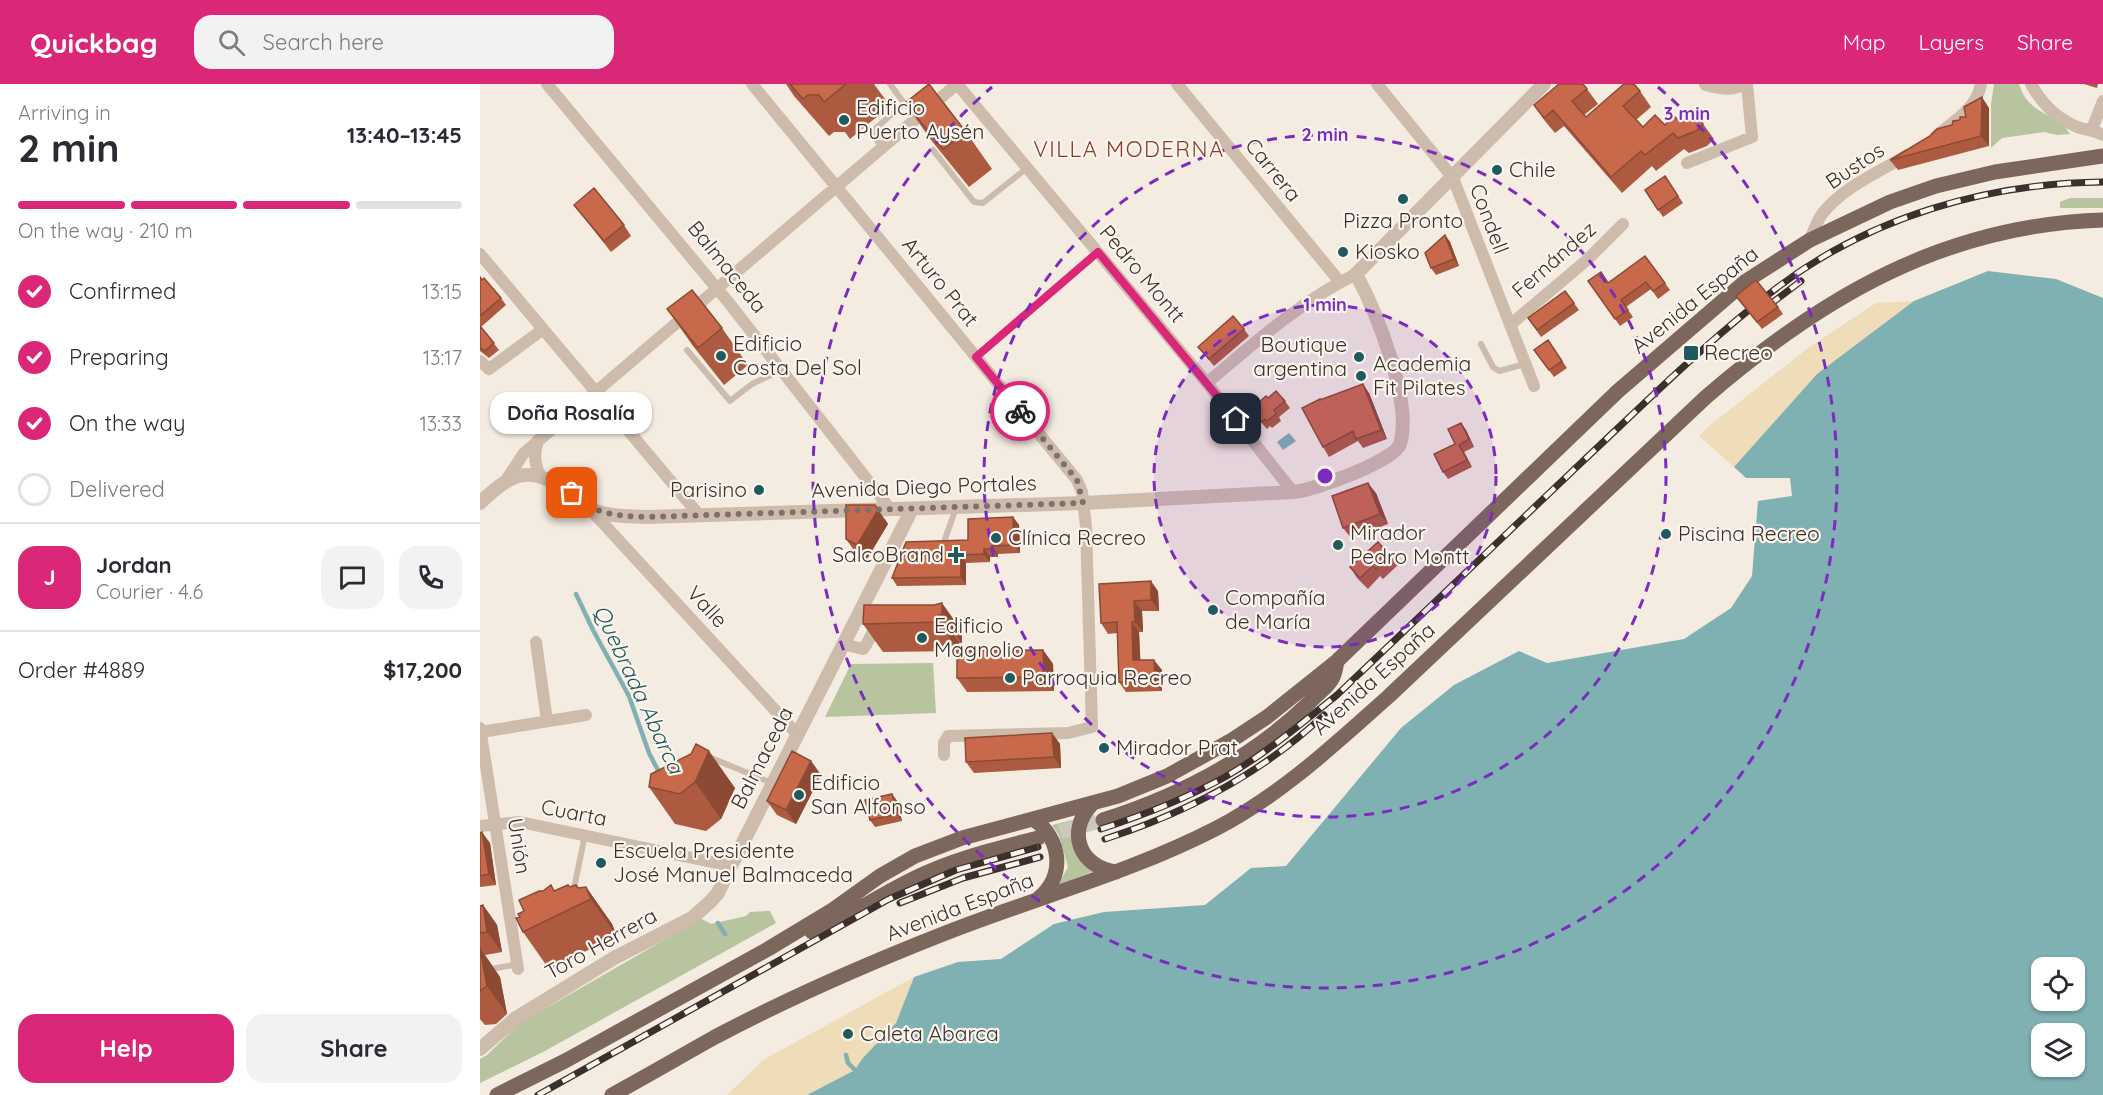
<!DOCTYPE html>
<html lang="en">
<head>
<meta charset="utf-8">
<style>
	:root { --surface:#fff; --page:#f2f2f3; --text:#2b2b33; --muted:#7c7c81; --line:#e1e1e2; --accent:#db2777 }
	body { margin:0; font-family:Quicksand,sans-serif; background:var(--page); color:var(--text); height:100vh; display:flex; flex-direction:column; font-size:22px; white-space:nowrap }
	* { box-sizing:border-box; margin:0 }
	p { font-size:20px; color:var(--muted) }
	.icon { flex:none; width:33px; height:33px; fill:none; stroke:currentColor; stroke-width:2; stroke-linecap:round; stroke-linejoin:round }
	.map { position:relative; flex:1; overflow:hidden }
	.side { display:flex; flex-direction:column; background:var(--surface); width:480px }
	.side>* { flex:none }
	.buttons { position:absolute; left:1551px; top:873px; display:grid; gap:12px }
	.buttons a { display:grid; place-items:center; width:54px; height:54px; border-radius:12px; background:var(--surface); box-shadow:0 2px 4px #0004; font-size:30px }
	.pin { position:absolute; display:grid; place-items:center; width:51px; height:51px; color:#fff; margin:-26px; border-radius:12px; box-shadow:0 3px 9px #0006 }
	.courier { position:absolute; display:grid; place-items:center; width:60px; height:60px; margin:-30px; border:4px solid #db2777; border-radius:50%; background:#fff; color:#222; box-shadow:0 2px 8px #0007 }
	.bubble { position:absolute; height:42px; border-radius:18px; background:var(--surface); box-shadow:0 2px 4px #0004; font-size:20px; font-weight:800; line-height:42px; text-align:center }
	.overview em { font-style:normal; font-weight:800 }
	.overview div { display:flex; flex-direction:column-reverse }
	.overview { display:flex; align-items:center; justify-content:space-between; height:102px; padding:0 18px }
	h1 { font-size:39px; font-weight:800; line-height:45px }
	.bar { display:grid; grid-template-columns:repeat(4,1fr); gap:9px 6px; align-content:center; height:72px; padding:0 18px }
	.bar i { height:8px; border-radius:4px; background:var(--line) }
	.bar .selected { background:var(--accent) }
	.bar p { grid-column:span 4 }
	.line { display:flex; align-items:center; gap:15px; padding:0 18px; border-top:2px solid var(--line) }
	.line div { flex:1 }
	.round { display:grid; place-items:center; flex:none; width:63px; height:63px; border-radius:18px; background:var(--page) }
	ol { padding:0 18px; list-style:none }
	li { display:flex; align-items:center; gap:18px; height:66px }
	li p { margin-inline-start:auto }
	li .icon { padding:6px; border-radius:50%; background:var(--accent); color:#fff; stroke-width:4 }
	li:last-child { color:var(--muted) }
	li i { width:33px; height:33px; border:3px solid var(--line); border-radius:50% }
	.action { display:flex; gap:12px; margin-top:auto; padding:12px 18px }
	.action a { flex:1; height:69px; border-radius:18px; background:var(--accent); color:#fff; font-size:24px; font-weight:800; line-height:69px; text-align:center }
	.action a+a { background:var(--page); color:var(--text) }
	header { display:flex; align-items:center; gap:36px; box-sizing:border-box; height:84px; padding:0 30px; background:var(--accent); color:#fff }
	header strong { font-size:28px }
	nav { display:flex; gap:33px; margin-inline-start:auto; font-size:21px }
	.search { width:420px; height:54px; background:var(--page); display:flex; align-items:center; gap:15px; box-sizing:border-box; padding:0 21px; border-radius:18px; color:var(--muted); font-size:22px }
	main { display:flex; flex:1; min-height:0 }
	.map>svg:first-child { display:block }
	.green { fill:#b8c4a0 }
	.sand { fill:#efdcb8 }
	.water { fill:#7fb0b2; fill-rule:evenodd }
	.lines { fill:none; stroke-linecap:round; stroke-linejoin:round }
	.stream { stroke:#7fb0b2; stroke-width:4.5 }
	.primary-tunnel { stroke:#cfc6bd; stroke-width:15; stroke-dasharray:15 8; stroke-linecap:butt }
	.service { stroke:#cdbbac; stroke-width:6 }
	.minor { stroke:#cdbbac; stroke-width:12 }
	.tertiary { stroke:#cdbbac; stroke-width:14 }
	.primary { stroke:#7d675c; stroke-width:15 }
	.rail-casing { stroke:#3b302b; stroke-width:7 }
	.rail { stroke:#fbf5ee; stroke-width:4.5; stroke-dasharray:14; stroke-linecap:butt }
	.wall { fill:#ac5a40 }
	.shaded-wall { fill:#8c4a34 }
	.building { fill:#c8694b; stroke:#8c4a34; stroke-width:1.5 }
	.done { stroke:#7c716b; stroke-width:6; stroke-dasharray:0 10.8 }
	.route { stroke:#db2777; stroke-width:8 }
	.ring { fill:none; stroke:#7b2cbf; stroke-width:3; stroke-dasharray:10 8 }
	.poi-dot { fill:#1f5a5e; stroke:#fbf5ee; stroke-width:2 }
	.labels { text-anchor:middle; stroke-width:4.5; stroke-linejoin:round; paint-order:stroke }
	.poi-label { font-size:21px; fill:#3b302b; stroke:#fbf5ee; text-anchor:start }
	.street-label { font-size:21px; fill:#3b302b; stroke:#fbf5ee }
	.neighbourhood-label { font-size:22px; letter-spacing:1.5px; fill:#8c3b22; stroke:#fbf5ee }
	.water-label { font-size:22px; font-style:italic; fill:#1f5a5e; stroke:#fbf5ee }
	.centre { fill:#7b2cbf; stroke:#fbf5ee; stroke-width:3 }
	.ring-label { font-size:18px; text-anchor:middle; font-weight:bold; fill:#7b2cbf; stroke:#fbf5ee; stroke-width:4.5; stroke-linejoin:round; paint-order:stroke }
</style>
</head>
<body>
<header>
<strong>Quickbag</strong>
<div class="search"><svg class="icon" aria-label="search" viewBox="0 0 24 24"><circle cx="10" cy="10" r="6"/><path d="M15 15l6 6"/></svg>Search here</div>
<nav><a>Map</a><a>Layers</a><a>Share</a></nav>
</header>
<main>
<section class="side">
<div class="overview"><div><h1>2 min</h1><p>Arriving in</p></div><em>13:40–13:45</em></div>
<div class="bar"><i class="selected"></i><i class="selected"></i><i class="selected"></i><i></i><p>On the way · 210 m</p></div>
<ol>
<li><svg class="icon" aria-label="check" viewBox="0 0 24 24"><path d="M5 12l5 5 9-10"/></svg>Confirmed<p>13:15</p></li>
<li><svg class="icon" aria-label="check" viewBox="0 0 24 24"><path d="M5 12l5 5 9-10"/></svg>Preparing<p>13:17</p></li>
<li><svg class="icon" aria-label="check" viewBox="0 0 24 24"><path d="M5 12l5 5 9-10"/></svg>On the way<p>13:33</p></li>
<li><i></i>Delivered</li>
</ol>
<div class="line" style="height:108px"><b class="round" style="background:var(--accent);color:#fff">J</b><div><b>Jordan</b><p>Courier · 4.6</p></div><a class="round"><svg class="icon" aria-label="chat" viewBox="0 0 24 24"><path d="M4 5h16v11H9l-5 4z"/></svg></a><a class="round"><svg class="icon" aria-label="phone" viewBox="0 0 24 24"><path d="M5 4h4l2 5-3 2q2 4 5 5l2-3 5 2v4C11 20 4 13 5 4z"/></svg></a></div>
<div class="line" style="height:78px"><div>Order #4889</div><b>$17,200</b></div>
<div class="action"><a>Help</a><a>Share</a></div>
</section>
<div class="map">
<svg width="1623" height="1011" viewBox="0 0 1623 1011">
	<rect width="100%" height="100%" fill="#f4ebe1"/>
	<path class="green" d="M1514 0H1539C1541 6 1544 13 1548 17 1560 31 1581 34 1590 50L1577 51 1564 48 1522 54 1511 64V20Z
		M1590 114H1623V124H1580V118Z
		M453 579 456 629 345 633 371 580Z
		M596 735 614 787 578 801 588 783 579 751 572 741Z
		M286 827H290L296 839 63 968 0 999V975L7 971 40 939 212 840 220 834 231 840 266 832 270 828Z"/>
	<path class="sand" d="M1434 217 1337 290 1254 383 1219 352 1229 342 1328 264 1396 219Z
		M434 893 416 939 382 975 375 986 327 1011H247L283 976Z"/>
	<path class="water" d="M1508 187 1576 195 1623 214V1011H327L375 986 382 975 416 939 434 893 478 878 521 875 574 840 624 828 725 821 771 784 806 782 921 644 974 601 1039 567 1067 579 1204 555 1251 524 1272 492 1278 417 1312 412 1310 394H1266L1254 383 1337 290 1434 217ZM1562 884H1594V916H1562ZM1562 950H1594V982H1562Z
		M809 349 816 357 803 366 797 358Z"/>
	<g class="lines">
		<path class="stream" d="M96 510 113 546 149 612 169 669 181 692
			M238 839 245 850
			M366 971 368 979 375 986"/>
		<path class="primary-tunnel" d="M558 754 623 736"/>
		<path class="service" d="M402 64 396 55 394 46 424 19 410 0
			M453 66 494 118 503 119 547 84
			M1001 260 1013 283 1019 287 1045 280
			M207 266 250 317 272 300 301 286
			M496 273 618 168
			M461 461 464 458 476 424
			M229 673 292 699
			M93 809 105 751
			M0 887 38 880"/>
		<path class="minor" d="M67 0 249 219 411 426
			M272 0 597 396 602 408 606 443 612 643 588 649 468 652 464 659V671
			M477 0 727 299 813 408
			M697 0 860 198
			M897 0 973 94 1054 302
			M1551 0C1562 20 1578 36 1600 44 1608 46 1615 47 1623 51
			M1612 45 1623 17
			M1456 52C1474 37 1497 24 1501 0
			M1207 79 1272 53 1267 0
			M1330 156C1333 148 1337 137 1342 130 1363 103 1398 89 1427 71
			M0 170 220 432
			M1030 241 1108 175 1143 140
			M0 277 9 285 62 246
			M727 299C774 259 821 217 876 190
			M58 356C54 370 54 380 61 393
			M26 396 44 369 477 0
			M109 424 317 650
			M56 558 67 637
			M363 560 383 565C391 556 390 546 402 541
			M0 644 38 885
			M1 648 106 631
			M0 742 40 738 251 782"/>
		<path class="tertiary" d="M1226 0C1241 4 1249 6 1264 0
			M0 419C32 388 50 380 89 408 99 414 105 422 116 427 132 433 150 432 167 433L604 419 813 408C832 407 915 377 920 360 933 318 896 227 876 190L1064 0
			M0 965 36 934 59 920 134 874 212 834 230 818 238 809 251 782 432 425"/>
		<path class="primary" d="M612 720C586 747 599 783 636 788
			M553 735C581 754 586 791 559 814
			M623 736C699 712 772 674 830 618 836 611 848 603 852 595 855 590 856 583 857 577
			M332 848C368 833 400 811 435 794 473 775 516 765 558 754
			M17 1011 85 977 288 865 351 827 400 792 435 772 482 754 638 712 687 692 752 656 787 633 857 577 1138 307 1266 197 1330 156 1410 118 1456 102 1515 88 1623 72
			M132 1011C167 992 201 972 235 953 307 915 382 882 458 852 550 815 648 790 737 744 801 711 855 660 909 612L1226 313C1343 212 1465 141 1623 136"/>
		<defs>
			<path id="rail" d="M1288 222 1321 197
				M621 745C664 731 705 715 745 693 785 670 821 640 857 611 939 533 1021 455 1102 378 1166 318 1228 256 1298 203 1391 133 1507 99 1623 98
				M625 755C706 729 781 690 844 631
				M420 819 483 794 560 773
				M58 1011 409 815 476 786 558 763"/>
		</defs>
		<use href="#rail" class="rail-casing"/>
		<use href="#rail" class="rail"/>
	</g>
	<path class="wall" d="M306 0H394L410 22 370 55 365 48H354L349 52 314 12Z
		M1604 0H1618L1617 4Z
		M1107 5 1118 20 1104 31 1106 33 1160 7 1171 23 1156 36 1163 43 1185 41 1209 35 1223 40 1234 55 1227 62 1209 69 1204 65 1176 87 1172 82 1142 109 1084 42 1075 49 1065 37 1054 21Z
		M425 19 486 48 512 85 489 103 451 56Z
		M1509 24V62L1418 86 1410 76 1486 33Z
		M1185 92 1203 119 1183 133 1165 106Z
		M94 121 144 141 151 152 131 168Z
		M965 151 970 158 979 182 956 191 951 184Z
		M1165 172 1190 206 1178 215 1171 205 1146 223 1153 233 1140 242 1108 197 1128 199Z
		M0 193 21 214 26 221 1 243 19 266 9 274 0 267Z
		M1085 207 1099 226 1061 253 1048 234Z
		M1256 212 1298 223 1303 230 1282 245Z
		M187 225 242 244 268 281 244 301 213 262Z
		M764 245 769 252 734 282 718 263Z
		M1068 256 1087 284 1074 293 1054 266Z
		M889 309 907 355 883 364 878 357 849 373 843 363 841 316Z
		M788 314 805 317 810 324 799 333 801 337 792 344 790 342 787 345 772 328Z
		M981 339 986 346 994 363 984 368 992 383 968 395 963 388 975 360Z
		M896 409 908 440 871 454 863 444Z
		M533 433 539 441 540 469 518 470V473H510V478L486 479V501L417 502 412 494Z
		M405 435 408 440 387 475 376 469 366 455Z
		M910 471 918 481 903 495 900 492 888 505 877 494 870 483Z
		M619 500 678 507 679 527H662L663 548H659L660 576 682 586V607L646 608 639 598 637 549 628 550 621 539Z
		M454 521 482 547V559H479V567L403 568 383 540Z
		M563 566 573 580 574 607 487 608 477 594Z
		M572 649 580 660 581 684 494 689 486 678Z
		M331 677 341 691 316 740 297 731 287 717Z
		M171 690 255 704 241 735 226 747 195 740 169 703Z
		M412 710 417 717 422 737 395 743 390 736Z
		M0 749 10 759 16 801 0 803Z
		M90 803 99 804 106 803 132 840 137 852 69 885 43 848 40 833 63 807H75Z
		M3 821 17 841 22 868 5 871 20 893 27 930 16 940 5 941 0 935V822Z"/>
	<path class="shaded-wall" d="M1502 13 1509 24V62L1501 52Z
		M965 151 970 158 979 182 974 175Z
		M883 300 889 309 907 355 901 346Z
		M981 339 986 346 994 363 989 355Z
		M979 361 984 368 992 383 987 376Z
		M888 399 896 409 908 440 900 430Z
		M395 421 408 440 387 475 377 461Z
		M533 433 539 441 540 469 534 461Z
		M512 462 518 470V473L512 465Z
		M504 465 510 473V478L504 470Z
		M481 471 486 479V501L481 493Z
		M671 497 678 507 679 527 671 516Z
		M654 517 662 527 663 548 655 538Z
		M462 519 482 547V559L462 531Z
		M459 531 479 559V567L459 538Z
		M652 538 659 548 661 587 653 576Z
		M563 566 573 580 574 607 564 593Z
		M674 576 682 586V607L675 597Z
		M572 649 580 660 581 684 574 673Z
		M229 667 255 704 241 735 215 698Z
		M331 677 341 691 316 740 306 726Z
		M412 710 417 717 422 737 417 730Z
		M2 748 10 759 16 801 9 790Z
		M106 803 132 840 137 852 111 815Z
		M3 821 17 841 22 868 7 848Z
		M0 864 20 893 27 930 7 902Z"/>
	<path class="building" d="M310 0H366L344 18 339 11H328L323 15Z
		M449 0 486 48 463 65 425 19Z
		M1079 0H1103L1107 5 1092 17 1106 33 1144 0H1154L1160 7 1143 22 1163 43 1175 31 1185 41 1194 32 1199 37 1205 31 1209 35 1214 30 1223 40 1216 47 1198 54 1193 49 1165 71 1161 67 1131 93 1073 26 1064 34 1054 21Z
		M1502 13 1501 52 1410 76 1450 52 1457 45 1472 41 1473 37 1480 36V33H1486L1484 23Z
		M1185 92 1198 112 1178 126 1165 106Z
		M114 104 144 141 124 157 94 121Z
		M965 151 974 175 951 184 945 169Z
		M1165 172 1185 199 1173 207 1166 198 1141 216 1148 226 1135 235 1108 197 1121 188 1128 199Z
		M0 193 2 196 4 194 21 214 0 232Z
		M1276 196 1298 223 1277 238 1256 212Z
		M212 206 242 244 218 264 187 225Z
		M1085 207 1094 219 1057 246 1048 234Z
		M753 232 764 245 729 275 718 263Z
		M0 242 14 259 5 267 0 264Z
		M1068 256 1082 277 1069 286 1054 266Z
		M883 300 901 346 876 355 873 347 843 363 822 324 840 315V316Z
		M796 307 805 317 794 326 796 330 787 337 785 335 782 338 772 328 778 323 776 321 786 312 788 314Z
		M981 339 989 355 979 361 987 376 963 388 954 370 975 360 968 345Z
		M888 399 900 430 863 444 852 412Z
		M366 421H395L398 426 377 461 366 455Z
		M533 433 534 461 512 462V465H504V470L481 471V493L412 494 426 458 488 456V435Z
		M898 458 910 471 896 485 893 482 880 494 870 483Z
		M671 497V516L654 517 655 538H652L653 576H674L675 597 639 598 637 538 621 539 619 500Z
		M462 519V531H459V538L383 540 384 521H454Z
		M563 566 564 593 477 594V567Z
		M572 649 574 673 486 678 485 654Z
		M216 660 229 667 215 698 200 710 169 703 171 690 211 670Z
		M312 667 331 677 306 726 287 717Z
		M412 710 417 730 390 736 385 716Z
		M2 748 9 790 0 792V749Z
		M71 801 74 807 88 801 90 803 96 801 98 804 106 803 111 815 43 848 36 834 40 833 38 830 44 827 39 816 59 807H63Z
		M3 821 7 848 0 849V822Z
		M0 864 7 902 0 907Z"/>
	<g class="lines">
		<path class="done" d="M92 409C114 431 137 432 167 433L603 419 597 396 540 327"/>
		<path class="route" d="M540 327 496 273 618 168 756 335"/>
	</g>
	<circle cx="845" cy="392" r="171" fill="#7b2cbf" fill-opacity=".12"/>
	<g class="ring">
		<circle cx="845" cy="392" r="171"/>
		<circle cx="845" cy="392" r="341"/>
		<path d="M1178 3A512 512 0 1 1 512 3"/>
	</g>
	<g class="poi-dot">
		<circle cx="364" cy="36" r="6"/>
		<circle cx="1017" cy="86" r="6"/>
		<circle cx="923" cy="115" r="6"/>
		<circle cx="863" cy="168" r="6"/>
		<rect x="1203" y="261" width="16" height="16" rx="3"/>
		<circle cx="241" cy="272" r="6"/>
		<circle cx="879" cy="273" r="6"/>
		<circle cx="881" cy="292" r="6"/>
		<circle cx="279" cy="406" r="6"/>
		<circle cx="1186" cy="450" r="6"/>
		<circle cx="516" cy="454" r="6"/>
		<circle cx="858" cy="461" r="6"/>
		<path d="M473 462h6v6h6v6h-6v6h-6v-6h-6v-6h6z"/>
		<circle cx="733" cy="526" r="6"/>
		<circle cx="442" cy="554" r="6"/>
		<circle cx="530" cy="594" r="6"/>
		<circle cx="624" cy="664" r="6"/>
		<circle cx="319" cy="711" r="6"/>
		<circle cx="121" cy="779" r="6"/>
		<circle cx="368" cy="950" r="6"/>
	</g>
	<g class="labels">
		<g class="poi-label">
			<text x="376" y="31">Edificio<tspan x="376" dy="24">Puerto Aysén</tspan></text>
			<text x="1029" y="93">Chile</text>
			<text x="923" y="144" text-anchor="middle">Pizza Pronto</text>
			<text x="875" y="175">Kiosko</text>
			<text x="253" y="267">Edificio<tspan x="253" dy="24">Costa Del Sol</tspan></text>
			<text x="867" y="268" text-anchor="end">Boutique<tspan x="867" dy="24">argentina</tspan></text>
			<text x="1224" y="276">Recreo</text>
			<text x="893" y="287">Academia<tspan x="893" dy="24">Fit Pilates</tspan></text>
			<text x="267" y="413" text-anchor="end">Parisino</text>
			<text x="870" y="456">Mirador<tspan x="870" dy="24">Pedro Montt</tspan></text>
			<text x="1198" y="457">Piscina Recreo</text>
			<text x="528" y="461">Clínica Recreo</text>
			<text x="464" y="478" text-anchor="end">SalcoBrand</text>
			<text x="745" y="521">Compañía<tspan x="745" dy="24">de María</tspan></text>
			<text x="454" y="549">Edificio<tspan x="454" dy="24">Magnolio</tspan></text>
			<text x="542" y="601">Parroquia Recreo</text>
			<text x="636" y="671">Mirador Prat</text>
			<text x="331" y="706">Edificio<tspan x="331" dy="24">San Alfonso</tspan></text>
			<text x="133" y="774">Escuela Presidente<tspan x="133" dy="24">José Manuel Balmaceda</tspan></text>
			<text x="380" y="957">Caleta Abarca</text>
		</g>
		<g class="street-label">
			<text transform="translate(1375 82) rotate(-34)" y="7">Bustos</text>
			<text transform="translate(793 86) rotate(51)" y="7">Carrera</text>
			<text transform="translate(1009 135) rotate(69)" y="7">Condell</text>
			<text transform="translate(1074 176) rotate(-41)" y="7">Fernández</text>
			<text transform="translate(247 183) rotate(51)" y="7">Balmaceda</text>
			<text transform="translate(662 190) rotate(50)" y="7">Pedro Montt</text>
			<text transform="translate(460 198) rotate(51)" y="7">Arturo Prat</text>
			<text transform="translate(1215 216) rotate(-39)" y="7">Avenida España</text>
			<text transform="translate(444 403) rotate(-2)" y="7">Avenida Diego Portales</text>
			<text transform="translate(227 523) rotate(47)" y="7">Valle</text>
			<text transform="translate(894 595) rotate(-42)" y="7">Avenida España</text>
			<text transform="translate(282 674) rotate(-63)" y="7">Balmaceda</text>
			<text transform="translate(94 729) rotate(11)" y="7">Cuarta</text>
			<text transform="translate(39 762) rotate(81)" y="7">Unión</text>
			<text transform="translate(480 823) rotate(-21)" y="7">Avenida España</text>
			<text transform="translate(121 860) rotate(-29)" y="7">Toro Herrera</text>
		</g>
		<g class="neighbourhood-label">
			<text x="649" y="73">VILLA MODERNA</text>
		</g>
		<g class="water-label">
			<text transform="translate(159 605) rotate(65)" y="8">Quebrada Abarca</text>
		</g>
	</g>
	<circle cx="845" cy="392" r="9" class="centre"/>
	<g class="ring-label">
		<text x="1207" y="36">3 min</text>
		<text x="845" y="57">2 min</text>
		<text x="845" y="227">1 min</text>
	</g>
</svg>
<div class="buttons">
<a><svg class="icon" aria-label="locate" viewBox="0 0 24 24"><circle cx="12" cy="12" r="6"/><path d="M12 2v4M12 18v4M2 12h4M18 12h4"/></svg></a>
<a><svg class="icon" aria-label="layers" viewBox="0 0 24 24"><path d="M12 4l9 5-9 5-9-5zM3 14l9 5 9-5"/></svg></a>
</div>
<div class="pin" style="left:92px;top:409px;background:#ea580c"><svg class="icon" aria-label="bag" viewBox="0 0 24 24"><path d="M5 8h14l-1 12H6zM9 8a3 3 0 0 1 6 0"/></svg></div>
<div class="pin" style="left:756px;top:335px;background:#1f2937"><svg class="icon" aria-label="home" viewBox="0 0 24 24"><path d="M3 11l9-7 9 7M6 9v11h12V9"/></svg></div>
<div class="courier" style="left:540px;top:327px"><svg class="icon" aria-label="bike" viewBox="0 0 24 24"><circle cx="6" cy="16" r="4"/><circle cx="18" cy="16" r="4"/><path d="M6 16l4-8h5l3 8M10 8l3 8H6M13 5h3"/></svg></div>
<div class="bubble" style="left:10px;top:308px;width:162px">Doña Rosalía</div>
</div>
</main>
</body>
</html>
